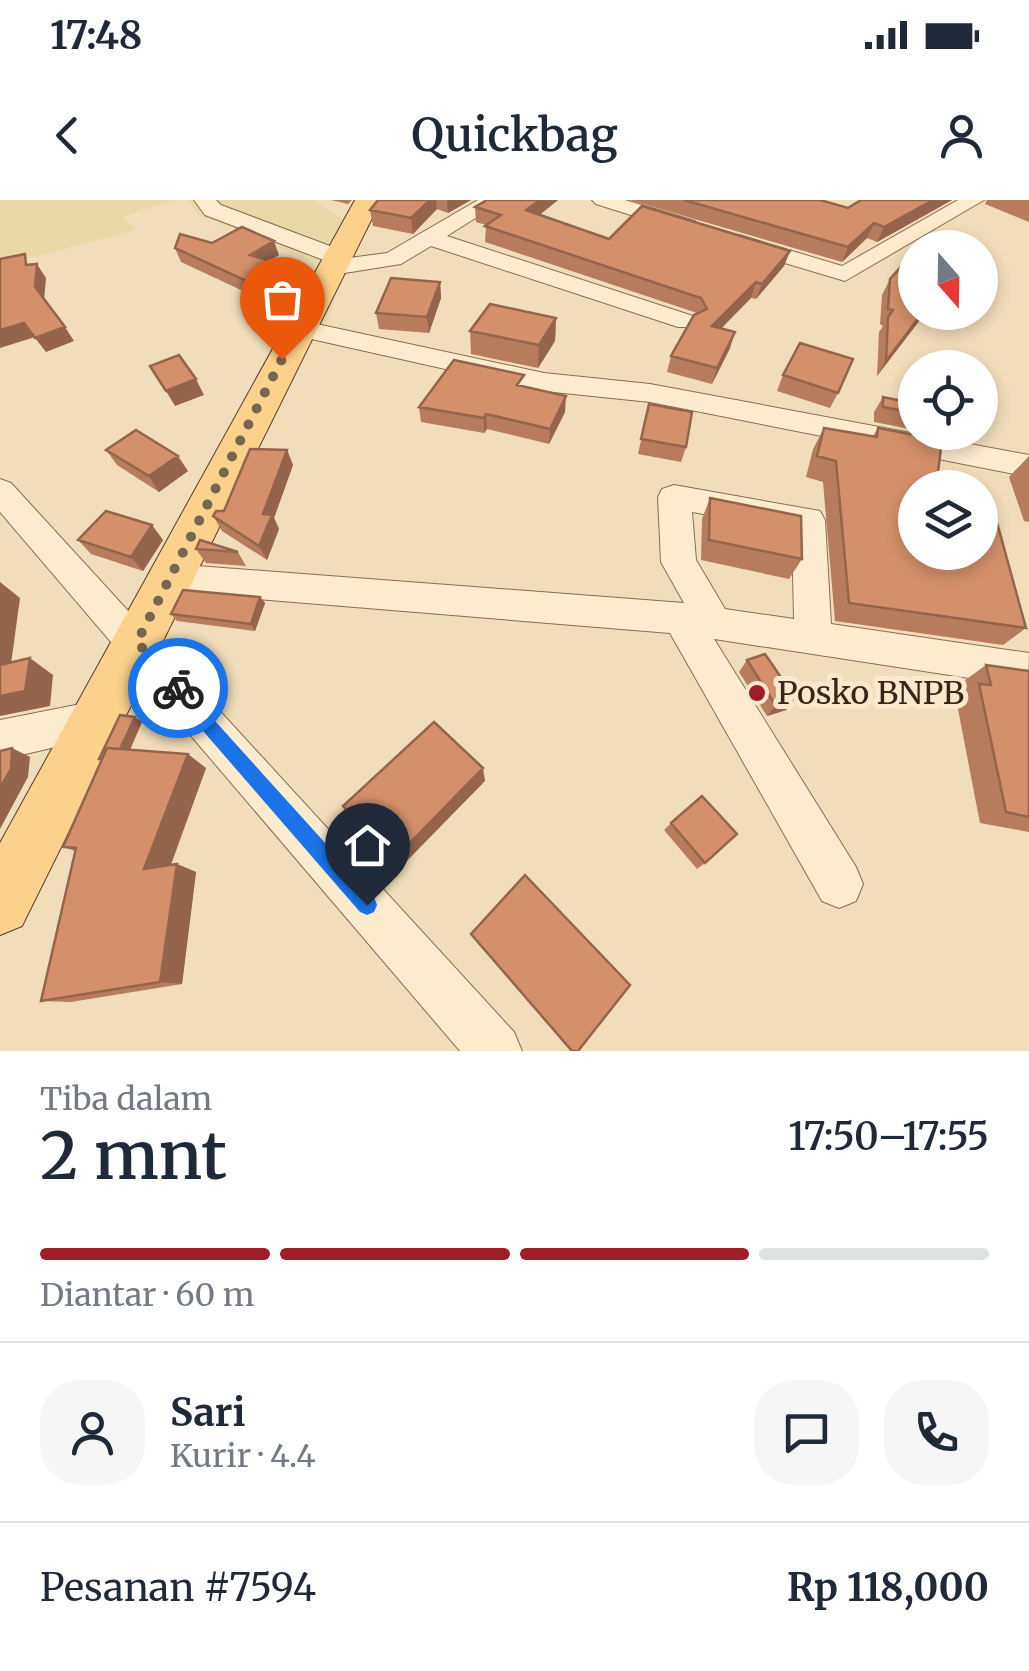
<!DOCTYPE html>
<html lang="id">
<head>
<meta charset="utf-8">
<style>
	:root { --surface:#fff; --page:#f6f6f7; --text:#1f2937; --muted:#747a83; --line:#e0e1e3; --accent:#9f1d26 }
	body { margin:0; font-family:Merriweather,serif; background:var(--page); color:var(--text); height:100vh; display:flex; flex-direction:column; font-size:38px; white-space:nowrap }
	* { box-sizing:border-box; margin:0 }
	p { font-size:32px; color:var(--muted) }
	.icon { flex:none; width:55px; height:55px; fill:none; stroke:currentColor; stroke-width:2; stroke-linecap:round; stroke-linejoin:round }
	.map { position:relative; height:851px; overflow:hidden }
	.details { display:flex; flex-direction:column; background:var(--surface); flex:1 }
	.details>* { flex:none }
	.needle { width:65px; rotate:160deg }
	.tools { position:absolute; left:898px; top:30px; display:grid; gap:20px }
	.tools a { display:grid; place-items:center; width:100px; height:100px; border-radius:50%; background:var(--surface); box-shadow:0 5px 15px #0003; font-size:50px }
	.pin { position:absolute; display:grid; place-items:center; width:85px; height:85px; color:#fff; margin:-102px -42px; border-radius:50% 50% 50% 0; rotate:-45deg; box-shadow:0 0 10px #0007 }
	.pin .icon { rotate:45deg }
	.courier { position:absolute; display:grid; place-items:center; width:100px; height:100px; margin:-50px; border:8px solid #1a73e8; border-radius:50%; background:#fff; color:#222; box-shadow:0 2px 12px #0007 }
	.head em { font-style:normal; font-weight:600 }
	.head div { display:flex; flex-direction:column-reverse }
	.head { display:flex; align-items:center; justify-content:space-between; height:170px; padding:0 40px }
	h1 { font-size:65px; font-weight:600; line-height:75px }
	.bar { display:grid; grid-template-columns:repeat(4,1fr); gap:15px 10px; align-content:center; height:120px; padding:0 40px }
	.bar i { height:12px; border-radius:8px; background:var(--line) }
	.bar .current { background:var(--accent) }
	.bar p { grid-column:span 4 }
	.line { display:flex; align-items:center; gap:25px; padding:0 40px; border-top:2px solid var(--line) }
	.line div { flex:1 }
	.round { display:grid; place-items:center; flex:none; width:105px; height:105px; border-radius:40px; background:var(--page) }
	.status { display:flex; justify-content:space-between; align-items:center; height:70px; padding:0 50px; background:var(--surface); direction:ltr }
	.status svg { height:28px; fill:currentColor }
	header { display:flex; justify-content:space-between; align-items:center; height:130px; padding:0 40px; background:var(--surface); font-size:45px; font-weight:600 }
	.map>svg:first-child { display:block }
	.farmland { fill:#e8d9a6 }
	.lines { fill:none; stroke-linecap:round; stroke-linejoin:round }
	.minor-casing { stroke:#8a6c53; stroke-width:2 }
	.major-casing { stroke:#573b28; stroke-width:2 }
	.minor { fill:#fcebcd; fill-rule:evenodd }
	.major { fill:#fbd18c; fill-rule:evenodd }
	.wall { fill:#b67c5c }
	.shaded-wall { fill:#94654b }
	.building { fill:#d4906b; stroke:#94654b; stroke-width:2.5 }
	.route { fill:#1a73e8 }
	.done { stroke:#786651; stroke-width:10; stroke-dasharray:0 18 }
	.poi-dot { fill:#9f1d26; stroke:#f9e8ca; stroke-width:4 }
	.labels { text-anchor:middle; stroke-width:10; stroke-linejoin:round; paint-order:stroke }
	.poi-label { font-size:32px; fill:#372619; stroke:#f9e8ca; text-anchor:start }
</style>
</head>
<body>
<div class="status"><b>17:48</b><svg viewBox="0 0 49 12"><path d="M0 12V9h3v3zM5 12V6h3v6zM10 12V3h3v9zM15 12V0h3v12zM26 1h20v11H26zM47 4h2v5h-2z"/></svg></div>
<header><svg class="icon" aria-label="back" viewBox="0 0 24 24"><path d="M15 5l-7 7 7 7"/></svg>Quickbag<svg class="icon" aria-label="person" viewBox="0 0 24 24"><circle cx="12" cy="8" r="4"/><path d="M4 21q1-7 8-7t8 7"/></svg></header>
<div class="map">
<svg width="1029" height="851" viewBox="0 0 1029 851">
	<rect width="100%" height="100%" fill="#f2ddba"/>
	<path class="farmland" d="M0 0H174L121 17 136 30 0 66Z
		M188 0H314L345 21 318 64 199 15Z"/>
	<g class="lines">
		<defs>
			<path id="minor" d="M194 0H216L221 5 346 52 349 58 387 53 478 0H504L447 36 696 117 700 122 696 127H678L431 46 401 64 332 75 320 68 329 62 205 15Z
				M592 0H625L695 21 698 26 687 33 596 4Z
				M958 0H984L845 81 731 47 728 42 739 35 842 66Z
				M298 120 544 173 650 184 1029 255V277L650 202 544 191 289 134 285 128Z
				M0 279 11 283 514 832 522 851H460L0 312Z
				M674 285 820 311 825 320 831 424 1029 453 1028 487 714 439 856 667 863 684 856 701 839 708 822 701 670 433 171 392 158 388 153 378 158 368 171 364 684 403 661 362 658 297 662 289ZM692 312 792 330 794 419 725 409 696 360Z
				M96 501 111 506 117 520 111 534 0 560V520Z"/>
			<path id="major" d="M355 0H381L22 726 0 735V643Z"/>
		</defs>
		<use href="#minor" class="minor-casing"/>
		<use href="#major" class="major-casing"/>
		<use href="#minor" class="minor"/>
		<use href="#major" class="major"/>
	</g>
	<path class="wall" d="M331 0H352L348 4Z
		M378 0H471L448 13 437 9 413 34 373 26 370 10Z
		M487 0H558L539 15 609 39 790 51 784 66 756 99 751 98 721 129 730 148 712 184 667 172 671 156 697 113 485 42 486 25 476 22 475 7Z
		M629 0H820L848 8 861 0H952L877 42 867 38 842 62Z
		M987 0H1029V22L985 4Z
		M212 43 279 55 269 60 299 82 271 104 181 62 175 48Z
		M890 79 915 112H926L877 176 879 132 883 126 880 124 882 95Z
		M440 82 441 98 429 133 379 129 376 113Z
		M556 118 555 141 538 168 471 154 470 131Z
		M783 175 838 193 830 208 777 191Z
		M524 187 565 212 549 244 487 229 484 233 421 222 419 207Z
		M915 194V230L874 222V212L883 197 909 202Z
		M649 204 686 247 681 262 638 254Z
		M824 228 873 236 878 228 915 288 1026 428 1003 445 835 421 823 282 806 277 813 249Z
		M106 250 188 271 159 292 117 265Z
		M287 250 293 265 274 318 279 329 267 360 222 331 213 316 224 311Z
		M1029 256V322L1024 321 1009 277Z
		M710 298 802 359 789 379 701 360 702 319Z
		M78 340H163L143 371 91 354Z
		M196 349 238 352 246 366 206 363Z
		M260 397 265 403 255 431 177 421 171 414Z
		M747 460 796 499 786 510 767 516 739 472Z
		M986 465 1029 471V632L980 623 956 499 966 492 964 481Z
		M135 517 142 522 130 550 206 568 171 665 177 664 196 672 182 784 71 802 41 801 75 651 63 647 102 561 99 559Z
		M671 623 705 663 697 669 664 630Z"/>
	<path class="shaded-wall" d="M430 0H436L437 9 413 34 411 18Z
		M447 0H471L448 13Z
		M540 0H558L526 26V10Z
		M933 0H952L877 42 884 27Z
		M874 23 867 38 842 62 848 47Z
		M274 41 279 55 255 69 250 55Z
		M790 51 784 66 756 99 762 84Z
		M37 64 46 78 44 101 35 87Z
		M294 68 299 82 271 104 266 90Z
		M440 82 441 98 429 133 427 117Z
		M756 82 751 98 707 142 712 126Z
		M923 112H926L877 176 886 161Z
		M556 118 555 141 538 168 539 145Z
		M24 123 35 137 0 148V130Z
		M65 127 74 141 46 152 35 138Z
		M735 132 730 148 712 184 717 168Z
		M196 179 204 195 175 206 166 191Z
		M566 196 565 212 549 244 550 229Z
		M486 214 487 229 484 233V218Z
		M287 250 293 265 274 318 279 329 267 360 259 346 263 314Z
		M178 256 188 271 159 292 149 276Z
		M152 325 163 340 143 371 131 357Z
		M0 382 20 398 8 486 0 480Z
		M260 397 265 403 255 431 251 424Z
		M30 458 53 475 50 506 0 516V496Z
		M796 499 786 510 767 516 776 506Z
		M135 517 142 522 123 565 115 560Z
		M12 548 30 557 28 577 0 629V588Z
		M188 554 206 568 166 677 144 669Z
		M483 568 485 581 400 668 393 660Z
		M177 664 196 672 182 784 160 782Z"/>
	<path class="building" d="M378 0H430L411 18 370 10Z
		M487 0H540L526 10 609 39 642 6 790 51 762 84 756 82 712 126 735 132 717 168 671 156 694 115 707 109 701 98 485 26 501 15 475 7Z
		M684 0H820L848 8 861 0H933L884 27 874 23 848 47Z
		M242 27 274 41 250 55 294 68 266 90 175 48 180 34 212 43Z
		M915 51V112H923L886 161 888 117 893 110 888 109 890 79Z
		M25 54 26 65 37 64 35 87 65 127 35 138 24 123 0 130V59Z
		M391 78 440 82 427 117 376 113Z
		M490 104 556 118 539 145 470 131Z
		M800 143 853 159 838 193 783 175Z
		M179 155 196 179 166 191 150 166Z
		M454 160 524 175 517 185 566 196 550 229 486 214 484 218 419 207Z
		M915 196V213L883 207V197L912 203Z
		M649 204 692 212 686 247 641 239Z
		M824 228 877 237 878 228 942 240 936 288H915V352H980V306L993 308 1026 428 849 403 836 261 817 256Z
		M136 230 178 256 149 276 106 250Z
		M250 249 287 250 263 314 272 315 259 346 213 316 216 311H224Z
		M710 298 801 316 802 359 709 340Z
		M106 311 152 325 131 357 78 340Z
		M200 340 238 352 196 349Z
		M183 390 260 397 251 424 171 414Z
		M765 454 796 499 776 506 747 460Z
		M30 458 25 491 0 496V465Z
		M986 465 1029 471V617L1006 612 979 484 991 485Z
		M120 515 135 517 120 549 107 548 102 559H99Z
		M434 522 483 568 393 660 343 606Z
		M12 548 11 569 0 588V551Z
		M107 548 188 554 144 669 177 664 160 782 41 801 76 648 63 647Z
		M702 596 737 634 705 663 671 623Z
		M525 675 630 785 578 851H572L471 734Z"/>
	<path class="route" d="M178 480 374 697 377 705 374 712 367 715 360 712 171 494 169 488Z"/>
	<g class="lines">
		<path class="done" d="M178 488 137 442 282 159"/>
	</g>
	<circle class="poi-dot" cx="757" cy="493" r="10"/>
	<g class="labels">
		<g class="poi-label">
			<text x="777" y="504">Posko BNPB</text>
		</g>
	</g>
</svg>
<div class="tools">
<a><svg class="needle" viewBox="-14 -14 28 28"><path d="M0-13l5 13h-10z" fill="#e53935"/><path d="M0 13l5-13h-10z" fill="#747a83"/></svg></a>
<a><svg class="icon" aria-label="locate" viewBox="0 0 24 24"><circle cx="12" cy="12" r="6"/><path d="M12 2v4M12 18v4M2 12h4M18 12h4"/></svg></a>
<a><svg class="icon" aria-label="layers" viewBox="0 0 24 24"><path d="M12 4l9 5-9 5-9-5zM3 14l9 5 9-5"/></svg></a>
</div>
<div class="pin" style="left:282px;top:159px;background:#ea580c"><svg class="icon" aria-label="bag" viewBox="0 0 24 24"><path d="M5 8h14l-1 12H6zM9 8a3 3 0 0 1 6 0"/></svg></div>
<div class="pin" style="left:367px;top:705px;background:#1f2937"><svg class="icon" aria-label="home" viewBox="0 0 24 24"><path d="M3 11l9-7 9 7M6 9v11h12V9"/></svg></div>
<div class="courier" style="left:178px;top:488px"><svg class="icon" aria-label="bike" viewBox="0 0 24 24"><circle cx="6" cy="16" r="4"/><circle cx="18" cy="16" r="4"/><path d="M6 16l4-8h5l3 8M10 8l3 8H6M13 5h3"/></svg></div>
</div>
<section class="details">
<div class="head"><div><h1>2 mnt</h1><p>Tiba dalam</p></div><em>17:50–17:55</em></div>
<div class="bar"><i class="current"></i><i class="current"></i><i class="current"></i><i></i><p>Diantar · 60 m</p></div>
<div class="line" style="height:180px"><a class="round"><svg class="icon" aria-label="person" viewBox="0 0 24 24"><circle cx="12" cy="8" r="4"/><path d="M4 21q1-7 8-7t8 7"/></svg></a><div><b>Sari</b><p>Kurir · 4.4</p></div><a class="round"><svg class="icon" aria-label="chat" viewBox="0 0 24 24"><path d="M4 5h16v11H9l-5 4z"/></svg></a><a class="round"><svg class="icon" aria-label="phone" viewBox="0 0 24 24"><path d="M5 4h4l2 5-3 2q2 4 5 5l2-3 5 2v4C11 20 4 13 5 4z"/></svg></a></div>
<div class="line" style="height:130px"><div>Pesanan #7594</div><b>Rp 118,000</b></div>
</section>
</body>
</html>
